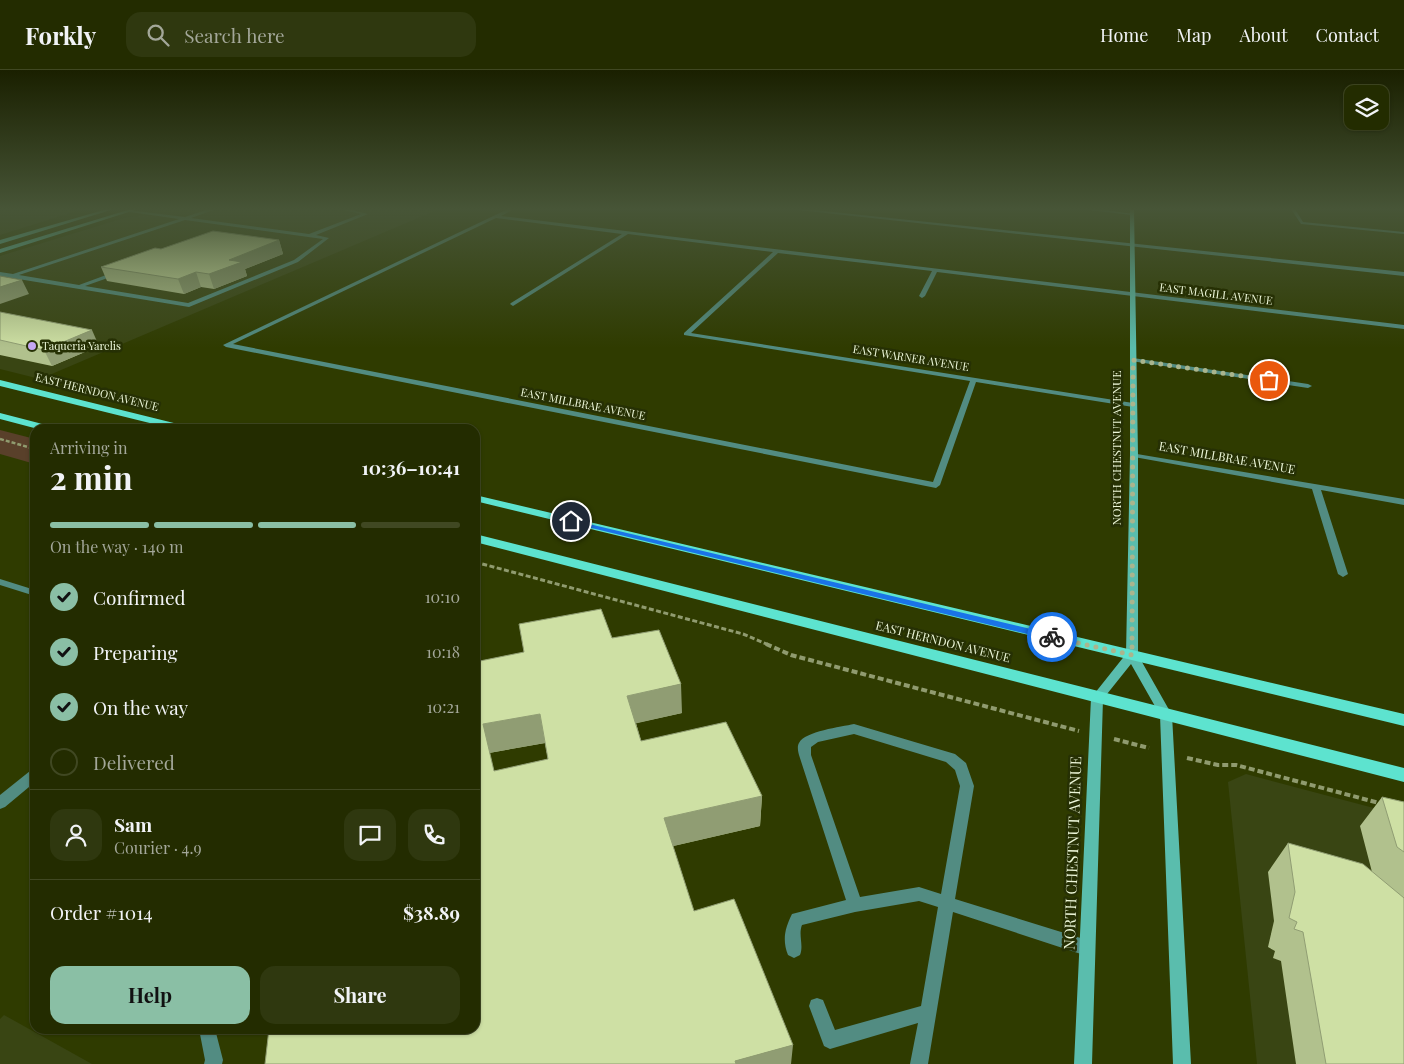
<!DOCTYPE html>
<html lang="en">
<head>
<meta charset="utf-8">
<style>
	:root { --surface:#232c00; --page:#2f380f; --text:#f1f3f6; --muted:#a3a799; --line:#404822; --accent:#8abfa5 }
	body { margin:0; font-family:"Playfair Display",serif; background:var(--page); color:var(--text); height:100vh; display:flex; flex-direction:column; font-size:19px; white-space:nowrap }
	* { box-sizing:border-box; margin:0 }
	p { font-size:16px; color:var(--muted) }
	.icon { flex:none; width:28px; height:28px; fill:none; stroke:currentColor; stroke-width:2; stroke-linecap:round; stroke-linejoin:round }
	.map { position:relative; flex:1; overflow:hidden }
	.details { position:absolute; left:30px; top:354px; width:450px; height:610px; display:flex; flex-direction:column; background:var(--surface); border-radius:15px; box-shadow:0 1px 4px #0004,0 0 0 1px var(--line) }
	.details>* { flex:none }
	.controls { position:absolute; left:1344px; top:15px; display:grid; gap:10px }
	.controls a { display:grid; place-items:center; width:45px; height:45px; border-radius:10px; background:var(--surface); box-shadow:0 1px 4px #0004,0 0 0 1px var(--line); font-size:25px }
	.pin { position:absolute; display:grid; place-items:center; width:42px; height:42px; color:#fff; margin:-21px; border:2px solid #fff; border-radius:50%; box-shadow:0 1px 5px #0007 }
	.courier { position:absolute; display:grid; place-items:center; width:50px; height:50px; margin:-25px; border:4px solid #1a73e8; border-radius:50%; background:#fff; color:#222; box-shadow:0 1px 6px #0007 }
	.overview em { font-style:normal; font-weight:700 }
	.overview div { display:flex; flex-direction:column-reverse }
	.overview { display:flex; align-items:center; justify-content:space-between; height:85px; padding:0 20px }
	h1 { font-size:32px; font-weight:700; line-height:38px }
	.bar { display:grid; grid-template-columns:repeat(4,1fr); gap:8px 5px; align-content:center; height:60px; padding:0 20px }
	.bar i { height:6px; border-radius:4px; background:var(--line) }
	.bar .selected { background:var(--accent) }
	.bar p { grid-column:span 4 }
	.line { display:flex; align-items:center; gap:12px; padding:0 20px; border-top:1px solid var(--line) }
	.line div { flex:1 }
	.round { display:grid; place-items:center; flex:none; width:52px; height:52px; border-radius:15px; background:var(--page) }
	ol { padding:0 20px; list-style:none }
	li { display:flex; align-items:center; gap:15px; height:55px }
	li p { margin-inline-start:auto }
	li .icon { padding:5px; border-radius:50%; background:var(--accent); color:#111; stroke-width:4 }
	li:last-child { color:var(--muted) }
	li i { width:28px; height:28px; border:2px solid var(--line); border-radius:50% }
	.primary-button { display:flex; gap:10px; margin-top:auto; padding:10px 20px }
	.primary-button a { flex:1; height:58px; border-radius:15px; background:var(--accent); color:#111; font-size:20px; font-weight:700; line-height:58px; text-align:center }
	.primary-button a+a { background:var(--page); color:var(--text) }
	header { display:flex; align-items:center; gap:30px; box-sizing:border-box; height:70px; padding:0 25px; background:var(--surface); border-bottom:1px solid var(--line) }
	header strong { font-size:24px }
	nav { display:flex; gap:28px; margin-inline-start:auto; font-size:18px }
	.search { width:350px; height:45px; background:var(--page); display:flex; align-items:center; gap:12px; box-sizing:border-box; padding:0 18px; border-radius:15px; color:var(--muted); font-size:19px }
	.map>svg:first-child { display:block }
	.built { fill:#394513 }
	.green { fill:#59402a }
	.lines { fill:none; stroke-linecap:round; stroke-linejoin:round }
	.path-far2 { stroke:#909b6f; stroke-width:2.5; stroke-dasharray:4 2; stroke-linecap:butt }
	.path-far1 { stroke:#909b6f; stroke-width:3; stroke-dasharray:5 2.5; stroke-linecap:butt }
	.path { stroke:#909b6f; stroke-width:4; stroke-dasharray:6 3; stroke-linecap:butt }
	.lane { fill:#528c82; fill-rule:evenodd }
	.street { fill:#528c82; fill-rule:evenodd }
	.secondary { fill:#5abdad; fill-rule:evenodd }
	.primary { fill:#5de3cf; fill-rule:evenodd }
	.wall { fill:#b1c18d; fill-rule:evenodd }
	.shaded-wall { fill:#909d73 }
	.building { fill:#cee0a4; stroke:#909d73; fill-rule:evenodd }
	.route { fill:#1a73e8 }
	.done { stroke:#aab58d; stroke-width:5; stroke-dasharray:0 9 }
	.poi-dot { fill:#c4a7f1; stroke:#263004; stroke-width:2 }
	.labels { text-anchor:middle; stroke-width:5; stroke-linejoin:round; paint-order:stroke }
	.far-street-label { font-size:11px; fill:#edf7d9; stroke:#263004 }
	.far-poi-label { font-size:11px; fill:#edf7d9; stroke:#263004; text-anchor:start }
	.street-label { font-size:12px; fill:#edf7d9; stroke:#263004 }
	.near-street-label { font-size:15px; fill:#edf7d9; stroke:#263004 }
</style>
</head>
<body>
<header>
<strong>Forkly</strong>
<div class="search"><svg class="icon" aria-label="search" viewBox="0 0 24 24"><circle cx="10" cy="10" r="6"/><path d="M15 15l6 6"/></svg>Search here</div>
<nav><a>Home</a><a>Map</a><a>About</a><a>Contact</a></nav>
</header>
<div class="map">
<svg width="1404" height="994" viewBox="0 0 1404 994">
	<rect width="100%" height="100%" fill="#2f3b00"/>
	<path class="built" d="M0 139H64L77 141 0 165Z
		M160 139H439L40 309 0 299V186L124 148 138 146Z
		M1246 704 1404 746V994H1257L1228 712Z
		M4 945 92 994H0V949Z"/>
	<path class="green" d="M0 360 35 369V394L0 384Z"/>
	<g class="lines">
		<path class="path-far2" d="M0 369 35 379"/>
		<path class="path-far1" d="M475 492 743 564 769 575"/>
		<path class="path" d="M766 574 791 585 1079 661
			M1114 669 1149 678
			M1187 688 1218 695H1236L1379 733"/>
		<path class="lane" d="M209 139H216L191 148 309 164 361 144 339 139H348L368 144 316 165 329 168 298 192 189 237 0 206V202L13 204 179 149 130 142 128 140 185 147ZM185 150 323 169 294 190 188 233 85 216 119 204 120 203 117 201 79 215 19 205Z
			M854 654 955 684 966 693 974 716 955 829 1087 870 1093 873 1095 878 1093 883 1087 886 953 842 928 994H910L918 953 830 979 824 976 809 936 811 930 817 928 823 930 835 960 921 936 938 837 919 831 855 842 802 855C798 865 804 875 800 885L794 888 788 885C782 870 785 858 792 844L846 830 799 685C798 681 797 676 799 673 805 661 841 657 854 654ZM854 664 946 692 955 700 960 716 941 824 919 817 860 827 811 685V677L818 672Z
			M199 959H215L223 990 222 994H204L205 990Z"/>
		<path class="street" d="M508 139H514L501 146 1404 255V259L937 202 925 226 922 228 919 226 932 201 778 183 691 263 1133 333 1137 335 1133 337 976 312 940 415 936 418 226 277 223 275ZM496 148 622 164 511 233 510 234 513 236 628 164 773 182 684 263V265L970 311 933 412 233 274Z
			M789 139H805L1404 202V206Z
			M1080 139H1097L1134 144 1132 145Z
			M1291 139H1295L1303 152 1404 162V164L1301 154Z
			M1133 288 1308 314 1312 316 1308 318 1131 291 1130 290Z
			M1131 383 1404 429V435L1321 420 1348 504 1343 507 1338 504 1312 419 1134 387 1130 385Z
			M0 509 35 520V526L0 515Z
			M35 700V712L5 737 0 739V725L30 701Z"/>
		<path class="secondary" d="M107 139H114L0 174V170Z
			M131 139H138L0 183V179Z
			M1130 139H1134L1138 385V585L1172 645 1191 994H1173L1160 645 1131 594 1103 629 1092 994H1074L1091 628 1126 584 1130 385Z"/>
		<path class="primary" d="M0 310 190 357 192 359H174L0 316Z
			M0 343 54 357 56 359H38L0 349Z
			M475 425 1404 644V656L475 431Z
			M475 464 1404 698V712L475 472Z"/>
	</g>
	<path class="wall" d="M279 170 283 184 245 199 247 206 214 219 201 217 184 224 107 211 101 197 161 179Z
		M0 242 99 276 52 296 0 285Z
		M612 568 682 643 636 653 641 671 762 726 760 756 673 776 475 959V592ZM545 673 548 689 494 701 489 683Z
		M1382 727 1404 732V994H1296L1281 891 1273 888 1275 881 1268 877 1274 851 1268 802 1288 773 1372 802 1360 756Z"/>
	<path class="shaded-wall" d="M279 170 283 184 245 199 247 206 214 219 209 204 229 190Z
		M196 202 201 217 184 224 178 209Z
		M22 210 29 224 0 234V217Z
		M92 260 99 276 52 296 44 280Z
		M681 614 682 643 629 655 627 626Z
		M540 644 545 673 489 683 483 654Z
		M762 726 760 756 665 778 664 748Z
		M793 975 791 994H735V991Z"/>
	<path class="building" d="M213 161 279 170 229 190 242 192 209 204 196 202 178 209 101 197 155 178 161 179Z
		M0 206 22 210 0 217Z
		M0 242 92 260 44 280 0 270Z
		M601 539 612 568 659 560 681 614 627 626 641 671 726 652 762 726 664 748 694 841 734 829 793 975 735 991 736 994H265L269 959H475V592L524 582 519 554ZM540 644 548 689 494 701 483 654Z
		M1382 727 1404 732V782L1397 777Z
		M1288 773 1363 794 1404 828V994H1326L1303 862 1294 859 1297 852 1289 848 1295 822Z"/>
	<linearGradient id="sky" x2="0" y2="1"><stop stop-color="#1a2000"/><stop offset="0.5" stop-color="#475537"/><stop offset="1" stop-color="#475537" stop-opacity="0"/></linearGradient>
	<rect width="1404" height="278" fill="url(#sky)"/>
	<path class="route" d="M568 449 1052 564 1056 567 1052 570 571 453 567 451Z"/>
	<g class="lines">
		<path class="done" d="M1052 567 1132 585 1133 290 1269 310"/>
	</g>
	<circle class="poi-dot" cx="32" cy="276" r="5"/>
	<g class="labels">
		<g class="far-street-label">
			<text transform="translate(1216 224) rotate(7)" y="4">EAST MAGILL AVENUE</text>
			<text transform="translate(911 288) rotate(9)" y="4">EAST WARNER AVENUE</text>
			<text transform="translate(97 322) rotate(14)" y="4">EAST HERNDON AVENUE</text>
			<text transform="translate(583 334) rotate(11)" y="4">EAST MILLBRAE AVENUE</text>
		</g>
		<g class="far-poi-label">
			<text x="42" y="280">Taqueria Yarelis</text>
		</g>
		<g class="street-label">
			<text transform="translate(1117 378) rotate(-90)" y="4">NORTH CHESTNUT AVENUE</text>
			<text transform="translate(1227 388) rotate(10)" y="4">EAST MILLBRAE AVENUE</text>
			<text transform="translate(943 572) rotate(14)" y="4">EAST HERNDON AVENUE</text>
		</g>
		<g class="near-street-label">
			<text transform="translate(1073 783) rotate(-88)" y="5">NORTH CHESTNUT AVENUE</text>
		</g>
	</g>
</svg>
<div class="controls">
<a><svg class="icon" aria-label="layers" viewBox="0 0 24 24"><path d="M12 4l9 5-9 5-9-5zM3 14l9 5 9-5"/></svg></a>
</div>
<div class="pin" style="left:1269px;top:310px;background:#ea580c"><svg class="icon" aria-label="bag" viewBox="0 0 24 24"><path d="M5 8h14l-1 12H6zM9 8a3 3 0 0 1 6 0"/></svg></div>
<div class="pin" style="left:571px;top:451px;background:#1f2937"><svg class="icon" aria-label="home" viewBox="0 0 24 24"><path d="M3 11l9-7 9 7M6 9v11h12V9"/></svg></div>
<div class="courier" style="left:1052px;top:567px"><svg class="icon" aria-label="bike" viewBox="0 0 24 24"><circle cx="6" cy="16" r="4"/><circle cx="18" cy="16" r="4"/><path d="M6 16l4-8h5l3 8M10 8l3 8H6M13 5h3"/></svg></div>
<section class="details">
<div class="overview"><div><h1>2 min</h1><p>Arriving in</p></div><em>10:36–10:41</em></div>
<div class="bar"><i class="selected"></i><i class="selected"></i><i class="selected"></i><i></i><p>On the way · 140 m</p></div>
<ol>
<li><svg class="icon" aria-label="check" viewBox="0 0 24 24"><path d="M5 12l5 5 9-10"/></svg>Confirmed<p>10:10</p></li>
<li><svg class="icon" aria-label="check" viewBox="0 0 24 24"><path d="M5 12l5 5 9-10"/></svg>Preparing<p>10:18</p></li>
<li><svg class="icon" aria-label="check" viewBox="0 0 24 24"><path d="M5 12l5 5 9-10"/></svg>On the way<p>10:21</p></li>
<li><i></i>Delivered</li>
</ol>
<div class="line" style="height:90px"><a class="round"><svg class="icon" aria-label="person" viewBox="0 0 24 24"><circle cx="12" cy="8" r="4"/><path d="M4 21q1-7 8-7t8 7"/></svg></a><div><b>Sam</b><p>Courier · 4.9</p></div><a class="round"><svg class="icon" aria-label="chat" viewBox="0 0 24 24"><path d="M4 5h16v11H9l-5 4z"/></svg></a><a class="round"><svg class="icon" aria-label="phone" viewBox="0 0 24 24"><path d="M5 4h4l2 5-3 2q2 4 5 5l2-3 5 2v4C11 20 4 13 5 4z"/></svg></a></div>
<div class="line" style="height:65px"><div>Order #1014</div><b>$38.89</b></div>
<div class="primary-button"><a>Help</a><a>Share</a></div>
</section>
</div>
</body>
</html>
